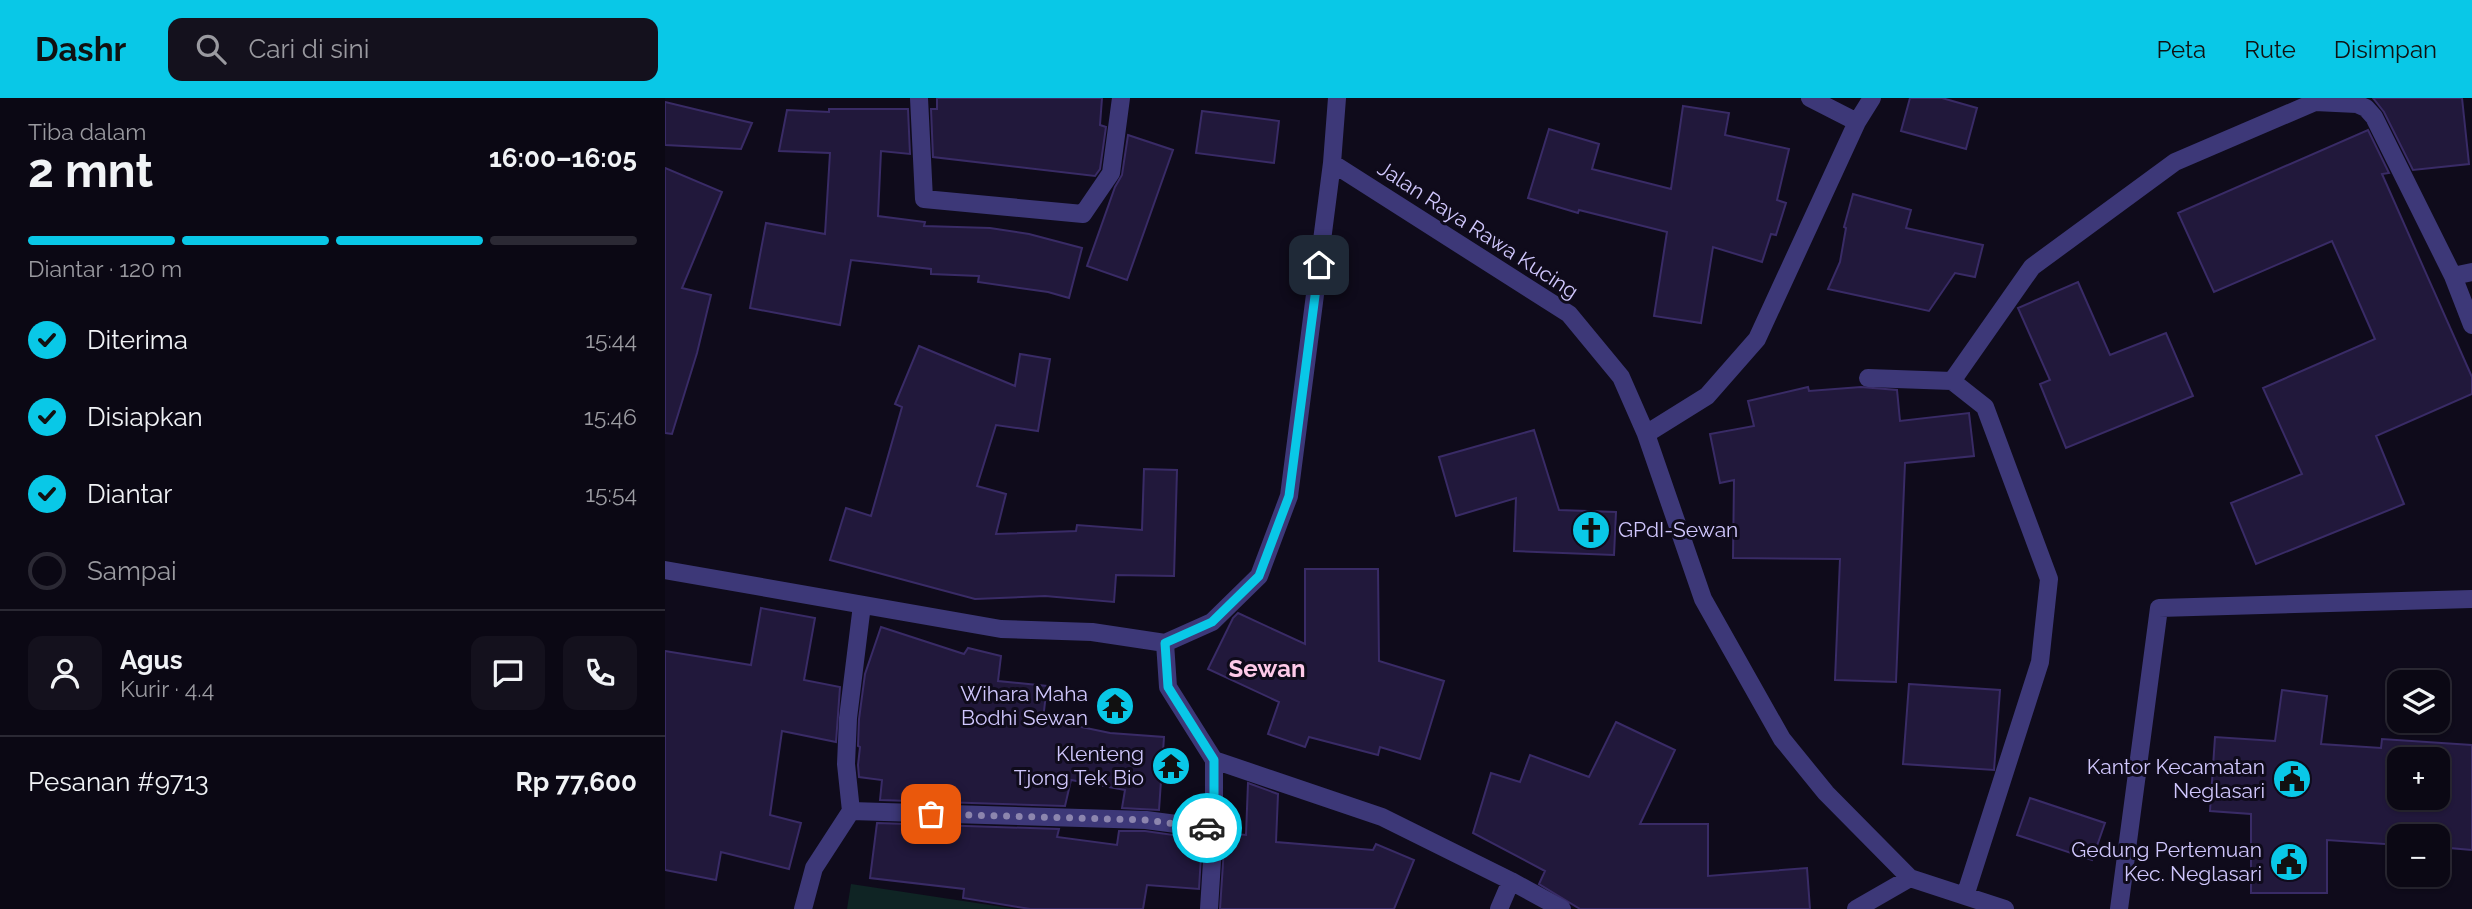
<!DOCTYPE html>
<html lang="id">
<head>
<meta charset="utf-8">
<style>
	:root { --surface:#0b0814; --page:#14111d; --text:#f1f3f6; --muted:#9a9aa0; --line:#2b2934; --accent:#09c8e7 }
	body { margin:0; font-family:Raleway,sans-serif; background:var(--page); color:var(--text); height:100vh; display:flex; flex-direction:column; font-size:26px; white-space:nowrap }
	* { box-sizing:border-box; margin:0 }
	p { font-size:23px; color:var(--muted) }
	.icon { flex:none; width:38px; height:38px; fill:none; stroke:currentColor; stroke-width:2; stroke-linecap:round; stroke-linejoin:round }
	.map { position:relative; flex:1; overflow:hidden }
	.panel { display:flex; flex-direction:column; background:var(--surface); width:665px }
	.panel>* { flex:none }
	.tools { position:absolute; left:1722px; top:572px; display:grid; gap:14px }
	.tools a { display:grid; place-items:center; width:63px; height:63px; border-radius:14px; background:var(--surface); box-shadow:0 2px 5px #0004,0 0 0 2px var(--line); font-size:35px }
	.pin { position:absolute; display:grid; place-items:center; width:60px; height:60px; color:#fff; margin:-30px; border-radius:14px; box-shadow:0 4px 10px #0006 }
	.courier { position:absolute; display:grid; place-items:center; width:70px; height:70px; margin:-35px; border:5px solid #09c8e7; border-radius:50%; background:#fff; color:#222; box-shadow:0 2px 9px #0007 }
	.head em { font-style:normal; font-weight:700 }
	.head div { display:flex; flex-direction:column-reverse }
	.head { display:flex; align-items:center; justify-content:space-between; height:119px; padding:0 28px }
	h1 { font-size:46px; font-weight:700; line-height:52px }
	.bar { display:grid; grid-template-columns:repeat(4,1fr); gap:10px 7px; align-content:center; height:84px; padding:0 28px }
	.bar i { height:9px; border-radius:5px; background:var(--line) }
	.bar .on { background:var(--accent) }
	.bar p { grid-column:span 4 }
	.line { display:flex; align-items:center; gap:18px; padding:0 28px; border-top:2px solid var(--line) }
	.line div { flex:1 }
	.round { display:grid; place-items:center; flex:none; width:74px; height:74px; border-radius:14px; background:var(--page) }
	ol { padding:0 28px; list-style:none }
	li { display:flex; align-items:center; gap:21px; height:77px }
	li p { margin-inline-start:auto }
	li .icon { padding:7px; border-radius:50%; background:var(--accent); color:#111; stroke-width:4 }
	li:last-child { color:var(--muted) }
	li i { width:38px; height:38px; border:4px solid var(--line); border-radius:50% }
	header { display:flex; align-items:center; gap:42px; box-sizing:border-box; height:98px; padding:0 35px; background:var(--accent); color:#111 }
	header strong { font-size:33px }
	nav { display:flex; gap:38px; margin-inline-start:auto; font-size:24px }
	.search { width:490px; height:63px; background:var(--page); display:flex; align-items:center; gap:18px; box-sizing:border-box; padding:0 24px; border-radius:14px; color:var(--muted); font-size:26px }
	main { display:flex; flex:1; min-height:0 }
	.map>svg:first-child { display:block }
	.green { fill:#0f2424 }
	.building { fill:#21183b; stroke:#392b66; stroke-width:2; fill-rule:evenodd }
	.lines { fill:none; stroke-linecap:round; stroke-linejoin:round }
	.minor { stroke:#3d3878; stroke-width:18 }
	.done { stroke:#8c85ae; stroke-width:7; stroke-dasharray:0 12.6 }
	.route { stroke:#09c8e7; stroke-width:9 }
	.labels { text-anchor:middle; stroke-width:6; stroke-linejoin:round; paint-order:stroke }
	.street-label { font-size:21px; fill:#d0c7fd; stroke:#0f0b1b }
	.poi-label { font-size:21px; fill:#d0c7fd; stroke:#0f0b1b; text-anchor:end }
	.quarter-label { font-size:24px; font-weight:bold; fill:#fdc9e8; stroke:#0f0b1b }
</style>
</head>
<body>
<header>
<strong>Dashr</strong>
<div class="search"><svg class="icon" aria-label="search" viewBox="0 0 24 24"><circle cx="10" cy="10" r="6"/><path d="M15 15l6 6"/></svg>Cari di sini</div>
<nav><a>Peta</a><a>Rute</a><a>Disimpan</a></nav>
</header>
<main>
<section class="panel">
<div class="head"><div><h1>2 mnt</h1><p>Tiba dalam</p></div><em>16:00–16:05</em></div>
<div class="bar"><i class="on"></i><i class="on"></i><i class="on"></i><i></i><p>Diantar · 120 m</p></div>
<ol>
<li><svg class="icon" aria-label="check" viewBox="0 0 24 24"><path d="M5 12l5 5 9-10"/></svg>Diterima<p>15:44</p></li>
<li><svg class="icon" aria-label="check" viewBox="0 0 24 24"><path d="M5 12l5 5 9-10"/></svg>Disiapkan<p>15:46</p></li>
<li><svg class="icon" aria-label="check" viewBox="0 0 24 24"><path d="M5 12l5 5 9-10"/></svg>Diantar<p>15:54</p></li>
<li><i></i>Sampai</li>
</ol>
<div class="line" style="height:126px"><a class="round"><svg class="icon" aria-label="person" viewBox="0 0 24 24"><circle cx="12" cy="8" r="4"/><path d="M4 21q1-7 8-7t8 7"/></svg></a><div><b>Agus</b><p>Kurir · 4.4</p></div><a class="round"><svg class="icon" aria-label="chat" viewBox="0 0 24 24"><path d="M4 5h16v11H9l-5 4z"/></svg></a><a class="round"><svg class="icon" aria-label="phone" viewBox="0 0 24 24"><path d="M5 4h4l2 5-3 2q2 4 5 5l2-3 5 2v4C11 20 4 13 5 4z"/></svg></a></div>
<div class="line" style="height:91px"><div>Pesanan #9713</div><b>Rp 77,600</b></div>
</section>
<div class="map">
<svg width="1807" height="811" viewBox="0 0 1807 811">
	<rect width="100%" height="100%" fill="#0f0b1b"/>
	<path class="green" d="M186 786 351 811H182Z"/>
	<path class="building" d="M272 0H437L435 27 441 29 435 71 430 78 268 59 266 11H272Z
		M1245 0H1277L1312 10 1301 51 1236 33Z
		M1708 0H1797L1804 66 1748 72 1719 14Z
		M0 4 87 25 76 51 0 47Z
		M1018 8 1064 15 1060 37 1124 51 1112 102 1121 105 1111 137 1106 136 1097 164 1048 149 1036 225 989 218 1002 134 914 112 913 115 863 100 884 31 934 46 927 71 1006 91Z
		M164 11H243L245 56 216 53 213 118 260 124 259 128 325 130 364 136 417 150 404 200 383 194 313 184 314 178 266 176V171L186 162 175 227 85 210 101 125 160 136 165 55 114 53 122 12 164 14Z
		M537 13 614 23 609 65 531 55Z
		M1703 32 1724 75 1717 76 1807 279V296L1711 338 1739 406 1591 466 1566 405 1637 376 1598 290 1710 241 1667 143 1549 194 1513 115Z
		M463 37 508 52 462 182 422 168 450 89 457 77Z
		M0 70 57 94 17 190 46 197 32 255 7 336 0 335Z
		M1188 96 1246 112 1241 130 1318 147 1310 179 1290 175 1264 213 1163 191 1175 164 1181 130 1179 129Z
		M1413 184 1445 257 1501 235 1528 298 1401 350 1375 286 1385 282 1353 210Z
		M254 248 350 288 355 256 385 261 373 333 331 327 312 388 341 396 331 436 411 433 412 427 477 432 479 371 512 372 509 478 451 477 449 504 380 498 310 501 165 462 181 410 206 418 237 309 230 306Z
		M1143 289 1144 293 1196 289 1232 292 1235 323 1304 315 1309 358 1240 365 1231 584 1170 582 1175 461 1068 460 1069 382 1055 385 1045 336 1089 328 1083 303Z
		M869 332 894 412 951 414 949 457 849 453 851 400 791 418 774 359Z
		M640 471H713L714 563 779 583 755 661 715 649 713 657 644 639 640 649 603 636 614 604 543 571 568 520 573 515 640 546Z
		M96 510 150 520 139 582 175 589 171 644 117 633 105 717 136 725 124 771 56 754 51 782 0 772V553L86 567Z
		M216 529 299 556 303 550 336 558 333 583 382 588 378 621 445 635 499 639 494 712 457 710 460 692 406 682 400 708 215 702 217 682 194 679 193 667 195 649 193 648 194 621 200 576Z
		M1244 586 1335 592 1329 672 1238 666Z
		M1617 592 1662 598 1656 646 1716 650 1717 641 1807 647V752L1773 749V738H1734V747L1662 742V795H1586V716L1545 713 1550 639 1610 643ZM1734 662H1773V700H1734Z
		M951 624 1010 652 975 726H1043V778L1142 770 1145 811H915L874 786 880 773 808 735 826 675 855 684 865 657 924 679Z
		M583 685 613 696 611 744 708 752 711 746 749 762 729 811H555L560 735 581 737Z
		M1365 700 1440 725 1427 762 1352 737Z
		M212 725 394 731 392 739 452 747 454 733H480L537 741 534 791 482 787 478 811H365L298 800 299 791 205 780Z"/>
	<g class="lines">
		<path class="minor" d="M254 0 259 101 418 116 446 75 456 0
			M672 0 667 65 904 216 956 279 981 336 1038 501 1117 641 1161 695 1245 780 1340 811
			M1145 0 1192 24
			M1788 178 1807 174
			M1203 280 1287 283 1320 309 1384 481 1375 564 1300 798
			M1287 283 1367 169 1510 64 1650 4 1692 6 1701 10 1709 19 1788 178 1807 227
			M981 336 1042 298 1092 241 1192 24 1207 0
			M0 472 336 531 427 534 500 545 547 524 594 478 624 398 667 65
			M500 545 503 589 549 662V731L544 811
			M549 662 717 719 846 783 897 811
			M186 713 181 666 183 620 197 507
			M138 811 149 770 186 713 481 722 549 731
			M834 811 846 783
			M1191 811 1245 780
			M1454 811 1494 510 1807 501"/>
	</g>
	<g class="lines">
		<path class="done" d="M266 716 481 722 542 730"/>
		<path class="route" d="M542 730 549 731V662L503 589 500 545 547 524 594 478 624 398 654 167"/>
	</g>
	<defs>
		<symbol id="church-disc" viewBox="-11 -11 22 22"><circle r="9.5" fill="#09c8e7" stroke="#0f0b1b"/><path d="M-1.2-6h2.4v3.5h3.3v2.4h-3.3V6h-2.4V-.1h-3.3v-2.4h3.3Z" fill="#111"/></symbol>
		<symbol id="temple-disc" viewBox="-11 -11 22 22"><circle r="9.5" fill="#09c8e7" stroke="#0f0b1b"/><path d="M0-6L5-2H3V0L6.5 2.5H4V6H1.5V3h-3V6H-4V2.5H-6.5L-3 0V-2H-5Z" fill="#111"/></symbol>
		<symbol id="civic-disc" viewBox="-11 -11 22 22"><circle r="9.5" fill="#09c8e7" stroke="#0f0b1b"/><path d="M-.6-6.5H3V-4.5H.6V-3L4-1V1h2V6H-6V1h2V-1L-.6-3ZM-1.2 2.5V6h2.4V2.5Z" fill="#111"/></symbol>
	</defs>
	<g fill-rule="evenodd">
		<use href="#church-disc" x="904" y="410" width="44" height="44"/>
		<use href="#temple-disc" x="428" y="586" width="44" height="44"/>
		<use href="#temple-disc" x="484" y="646" width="44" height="44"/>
		<use href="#civic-disc" x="1605" y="659" width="44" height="44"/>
		<use href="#civic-disc" x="1602" y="742" width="44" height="44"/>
	</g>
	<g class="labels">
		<g class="street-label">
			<text transform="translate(813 132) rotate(33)" y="7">Jalan Raya Rawa Kucing</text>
		</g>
		<g class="poi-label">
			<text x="953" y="439" text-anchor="start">GPdI-Sewan</text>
			<text x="423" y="603">Wihara Maha<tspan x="423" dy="24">Bodhi Sewan</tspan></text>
			<text x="479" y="663">Klenteng<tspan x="479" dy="24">Tjong Tek Bio</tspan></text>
			<text x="1600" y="676">Kantor Kecamatan<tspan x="1600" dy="24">Neglasari</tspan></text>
			<text x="1597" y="759">Gedung Pertemuan<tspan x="1597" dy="24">Kec. Neglasari</tspan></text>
		</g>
		<g class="quarter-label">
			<text x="602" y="579">Sewan</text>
		</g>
	</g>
</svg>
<div class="tools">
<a><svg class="icon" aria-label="layers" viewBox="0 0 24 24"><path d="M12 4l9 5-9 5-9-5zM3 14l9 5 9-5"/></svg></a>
<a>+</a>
<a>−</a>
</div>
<div class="pin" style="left:266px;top:716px;background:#ea580c"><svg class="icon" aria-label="bag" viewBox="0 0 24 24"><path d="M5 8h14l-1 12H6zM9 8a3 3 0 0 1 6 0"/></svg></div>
<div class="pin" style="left:654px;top:167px;background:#1f2937"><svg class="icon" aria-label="home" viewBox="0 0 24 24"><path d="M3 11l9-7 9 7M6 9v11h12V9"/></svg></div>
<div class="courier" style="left:542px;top:730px"><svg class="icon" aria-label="car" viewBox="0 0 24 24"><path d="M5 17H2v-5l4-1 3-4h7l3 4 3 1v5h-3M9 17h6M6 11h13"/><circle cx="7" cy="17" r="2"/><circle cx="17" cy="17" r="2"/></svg></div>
</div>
</main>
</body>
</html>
